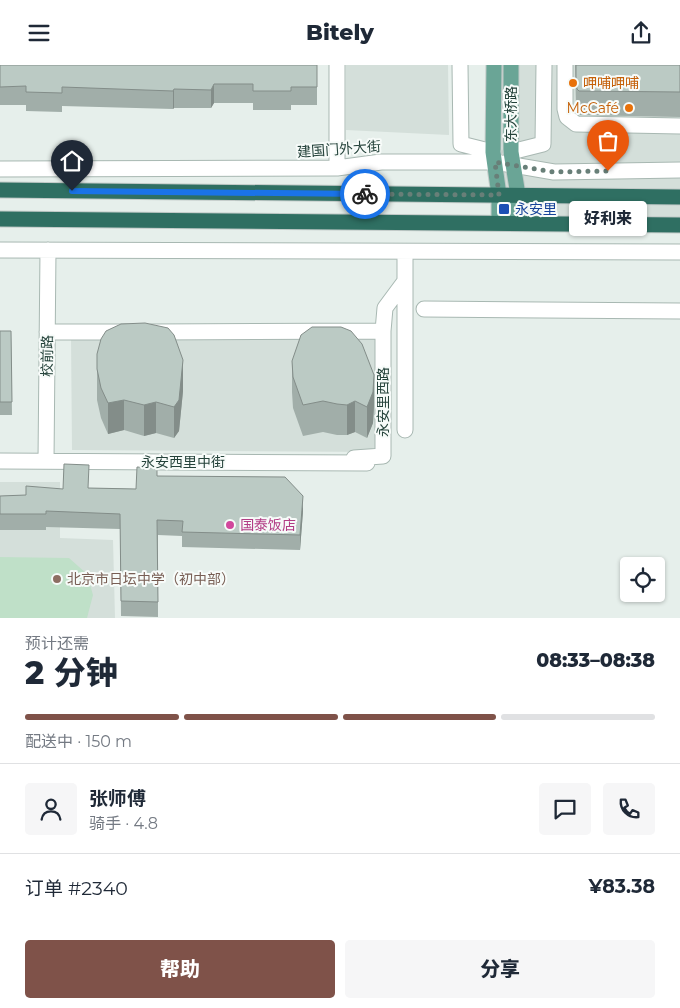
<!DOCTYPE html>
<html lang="zh">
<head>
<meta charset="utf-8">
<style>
	:root { --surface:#fff; --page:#f6f6f7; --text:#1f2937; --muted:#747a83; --line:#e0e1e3; --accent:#7f5249 }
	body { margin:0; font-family:Montserrat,"Noto Sans SC",sans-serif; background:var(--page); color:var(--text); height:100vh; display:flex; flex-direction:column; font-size:19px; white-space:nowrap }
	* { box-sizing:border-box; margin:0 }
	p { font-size:16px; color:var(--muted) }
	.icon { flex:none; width:28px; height:28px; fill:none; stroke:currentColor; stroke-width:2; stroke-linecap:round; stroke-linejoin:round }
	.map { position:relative; height:553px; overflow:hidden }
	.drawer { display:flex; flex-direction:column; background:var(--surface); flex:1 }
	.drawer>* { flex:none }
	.controls { position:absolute; left:620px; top:492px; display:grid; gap:10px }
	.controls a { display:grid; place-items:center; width:45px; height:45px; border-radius:5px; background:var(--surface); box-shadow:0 1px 4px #0004; font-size:25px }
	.pin { position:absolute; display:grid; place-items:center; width:42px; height:42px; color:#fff; margin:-51px -21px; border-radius:50% 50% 50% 0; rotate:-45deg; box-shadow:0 0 5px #0007 }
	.pin .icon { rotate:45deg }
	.courier { position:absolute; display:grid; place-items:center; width:50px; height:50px; margin:-25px; border:4px solid #1a73e8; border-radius:50%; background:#fff; color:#222; box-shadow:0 1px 6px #0007 }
	.bubble { position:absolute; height:35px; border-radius:5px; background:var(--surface); box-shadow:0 1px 4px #0004; font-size:16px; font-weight:800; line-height:35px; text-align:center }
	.headline em { font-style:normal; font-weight:800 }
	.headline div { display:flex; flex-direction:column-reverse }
	.headline { display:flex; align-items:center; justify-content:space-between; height:85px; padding:0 25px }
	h1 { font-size:32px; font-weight:800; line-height:38px }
	.bar { display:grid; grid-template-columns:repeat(4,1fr); gap:8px 5px; align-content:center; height:60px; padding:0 25px }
	.bar i { height:6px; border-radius:4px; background:var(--line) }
	.bar .selected { background:var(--accent) }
	.bar p { grid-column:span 4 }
	.line { display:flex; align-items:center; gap:12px; padding:0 25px; border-top:1px solid var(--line) }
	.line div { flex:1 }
	.round { display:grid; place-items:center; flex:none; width:52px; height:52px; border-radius:5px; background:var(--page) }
	.action { display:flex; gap:10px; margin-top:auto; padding:10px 25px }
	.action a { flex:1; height:58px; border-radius:5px; background:var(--accent); color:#fff; font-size:20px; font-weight:800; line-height:58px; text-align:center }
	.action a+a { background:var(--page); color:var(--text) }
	header { display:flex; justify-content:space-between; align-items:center; height:65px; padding:0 25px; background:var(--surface); font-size:22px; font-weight:800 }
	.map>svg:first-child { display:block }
	.built { fill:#d4dfda }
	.green { fill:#bfe0c8 }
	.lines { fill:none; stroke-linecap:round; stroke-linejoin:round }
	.minor-casing { stroke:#a8b8b2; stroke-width:17 }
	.major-casing { stroke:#c2cac8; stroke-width:17 }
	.highway-casing { stroke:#c2cac8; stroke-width:17 }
	.minor { stroke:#fff; stroke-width:15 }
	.major { stroke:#6aa596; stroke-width:15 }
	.highway { stroke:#2f6f62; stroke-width:15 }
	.wall { fill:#a1aea9 }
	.shaded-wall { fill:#838d89 }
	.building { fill:#bbcac4; stroke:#838d89 }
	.done { stroke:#687f78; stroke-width:5; stroke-dasharray:0 9 }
	.route { stroke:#1a73e8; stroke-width:6 }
	.food-dot { fill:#e8710a; stroke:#f7fbf9; stroke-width:2 }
	.transit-dot { fill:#1a4fb4; stroke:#f7fbf9; stroke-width:2 }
	.hotel-dot { fill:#d1479c; stroke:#f7fbf9; stroke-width:2 }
	.education-dot { fill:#8d6e63; stroke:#f7fbf9; stroke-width:2 }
	.labels { text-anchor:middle; stroke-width:4; stroke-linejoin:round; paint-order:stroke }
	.food-label { font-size:14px; fill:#c56008; stroke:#f7fbf9; text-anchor:start }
	.street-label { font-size:14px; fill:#24423a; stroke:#f7fbf9 }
	.transit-label { font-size:14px; fill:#164399; stroke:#f7fbf9; text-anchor:start }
	.hotel-label { font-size:14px; fill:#b23c85; stroke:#f7fbf9; text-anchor:start }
	.education-label { font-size:14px; fill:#785e54; stroke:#f7fbf9; text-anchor:start }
</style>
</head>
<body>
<header><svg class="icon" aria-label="menu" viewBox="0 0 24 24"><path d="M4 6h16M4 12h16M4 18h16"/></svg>Bitely<svg class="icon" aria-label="share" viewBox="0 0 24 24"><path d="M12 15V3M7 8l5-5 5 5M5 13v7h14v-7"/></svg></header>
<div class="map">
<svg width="680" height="553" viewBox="0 0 680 553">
	<rect width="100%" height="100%" fill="#e6efeb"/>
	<path class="built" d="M346 0H448L449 70 346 65Z
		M501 0H680V160L504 153Z
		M71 271 377 273 379 387 72 385Z
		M0 417H60V473L113 475 115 553H0Z"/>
	<path class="green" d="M0 492 69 493 87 509 93 530 87 553H0Z"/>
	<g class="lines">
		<defs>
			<path id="minor" d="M337 0V103
				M460 0 461 79 493 87
				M565 0V44L567 52 576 59 680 61
				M511 87 543 79 544 0
				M0 104 337 103 381 97H495L554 107 680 105
				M0 185 680 187
				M405 187V365
				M424 244 680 246
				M47 267H126
				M151 267 383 266
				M354 393 383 391V266L385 243 405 216
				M0 396 367 398
				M46 396 48 185"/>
			<path id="major" d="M494 0 493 87 499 130V157
				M511 0V87L518 130 517 158"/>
			<path id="highway" d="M0 125 680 132
				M0 154 680 160"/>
		</defs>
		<use href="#minor" class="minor-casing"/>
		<use href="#major" class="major-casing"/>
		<use href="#highway" class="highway-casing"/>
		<use href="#minor" class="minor"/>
		<use href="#major" class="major"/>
		<use href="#highway" class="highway"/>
	</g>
	<path class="wall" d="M0 0H317V40H291V45H253V38H214L211 43H174L173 44 62 41V47L26 46V40H0Z
		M575 0H680V52L579 50 577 48 576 40Z
		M0 266H11L12 350H0Z
		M97 289 183 326 179 366 174 373 156 368 144 371 124 365 108 369 101 353 97 335Z
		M292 296 374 341 373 358 367 373 355 367 347 370H337L323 367 303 371 293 343 292 327Z
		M157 411 303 446 300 485 182 482V471L158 470V552L121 551 120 464 46 462V465H0V431L26 430 63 424 89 423 136 424Z"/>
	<path class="shaded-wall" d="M214 19V38L211 43V25Z
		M174 24V43L173 44V26Z
		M183 295V326L179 366 174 373V342Z
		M374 310V341L373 358 367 373V342Z
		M124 335V365L108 369V338Z
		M355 336V367L347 370V340Z
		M156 337V368L144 371V340Z
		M303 431V446L300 485V470Z"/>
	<path class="building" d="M0 0H317V22H291V26H253V19H214L211 25 174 24 173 26 62 22V28L26 27V21L0 22Z
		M576 0H680V27L579 26 577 24 576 15Z
		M145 258 168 263 174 270 183 295 179 335 174 342 156 337 144 340 124 335 108 338 101 323 97 304V289L101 274 106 266 121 259Z
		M312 262H341L351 266 362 279 374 310 373 327 367 342 355 336 347 340 337 339 323 336 303 340 293 312 292 296 301 270Z
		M0 266H11L12 337H0Z
		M64 399 89 400 88 423 136 424 137 402 157 403V411L285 412 303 431 300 470 182 467 183 456 157 455 158 537 121 536 120 449 46 446V449H0V431L26 430V421L63 424Z"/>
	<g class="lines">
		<path class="done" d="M365 129 499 130 495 97 554 107 608 106"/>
		<path class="route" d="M72 126 365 129"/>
	</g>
	<g class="food-dot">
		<circle cx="573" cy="18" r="5"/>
		<circle cx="629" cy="43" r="5"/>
	</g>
	<rect class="transit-dot" x="498" y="138" width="12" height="12" rx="2.5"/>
	<circle class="hotel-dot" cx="230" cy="460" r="5"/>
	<circle class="education-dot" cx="57" cy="514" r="5"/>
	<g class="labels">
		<g class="food-label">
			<text x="583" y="23">呷哺呷哺</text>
			<text x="619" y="48" text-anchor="end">McCafé</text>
		</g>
		<g class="street-label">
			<text transform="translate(511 49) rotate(-90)" y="5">东大桥路</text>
			<text transform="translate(339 84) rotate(-4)" y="5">建国门外大街</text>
			<text transform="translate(47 291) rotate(-89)" y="5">校前路</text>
			<text transform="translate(383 337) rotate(-90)" y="5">永安里西路</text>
			<text x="183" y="402">永安西里中街</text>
		</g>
		<g class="transit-label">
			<text x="515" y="149">永安里</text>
		</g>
		<g class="hotel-label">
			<text x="240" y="465">国泰饭店</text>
		</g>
		<g class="education-label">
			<text x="67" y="519">北京市日坛中学（初中部）</text>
		</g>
	</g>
</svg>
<div class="controls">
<a><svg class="icon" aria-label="locate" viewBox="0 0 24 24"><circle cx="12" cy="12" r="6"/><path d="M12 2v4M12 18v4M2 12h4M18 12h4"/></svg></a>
</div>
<div class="pin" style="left:608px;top:106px;background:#ea580c"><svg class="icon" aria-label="bag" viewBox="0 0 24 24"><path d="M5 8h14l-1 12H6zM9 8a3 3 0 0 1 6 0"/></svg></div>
<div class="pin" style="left:72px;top:126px;background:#1f2937"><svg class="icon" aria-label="home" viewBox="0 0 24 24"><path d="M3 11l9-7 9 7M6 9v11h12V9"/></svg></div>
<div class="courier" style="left:365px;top:129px"><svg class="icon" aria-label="bike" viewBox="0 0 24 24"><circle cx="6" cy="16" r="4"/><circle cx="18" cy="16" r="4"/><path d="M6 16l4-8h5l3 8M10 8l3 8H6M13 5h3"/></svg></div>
<div class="bubble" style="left:569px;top:136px;width:78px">好利来</div>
</div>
<section class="drawer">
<div class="headline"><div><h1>2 分钟</h1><p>预计还需</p></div><em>08:33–08:38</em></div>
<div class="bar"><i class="selected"></i><i class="selected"></i><i class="selected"></i><i></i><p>配送中 · 150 m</p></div>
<div class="line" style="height:90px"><a class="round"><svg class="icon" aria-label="person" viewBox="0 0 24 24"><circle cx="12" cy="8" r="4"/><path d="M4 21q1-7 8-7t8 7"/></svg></a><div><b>张师傅</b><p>骑手 · 4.8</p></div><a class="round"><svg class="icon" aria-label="chat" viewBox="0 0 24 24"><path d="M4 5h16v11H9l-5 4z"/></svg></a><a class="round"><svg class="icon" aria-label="phone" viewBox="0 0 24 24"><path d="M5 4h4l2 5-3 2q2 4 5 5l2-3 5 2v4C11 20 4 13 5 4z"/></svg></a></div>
<div class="line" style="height:65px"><div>订单 #2340</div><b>¥83.38</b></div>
<div class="action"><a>帮助</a><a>分享</a></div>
</section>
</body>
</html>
